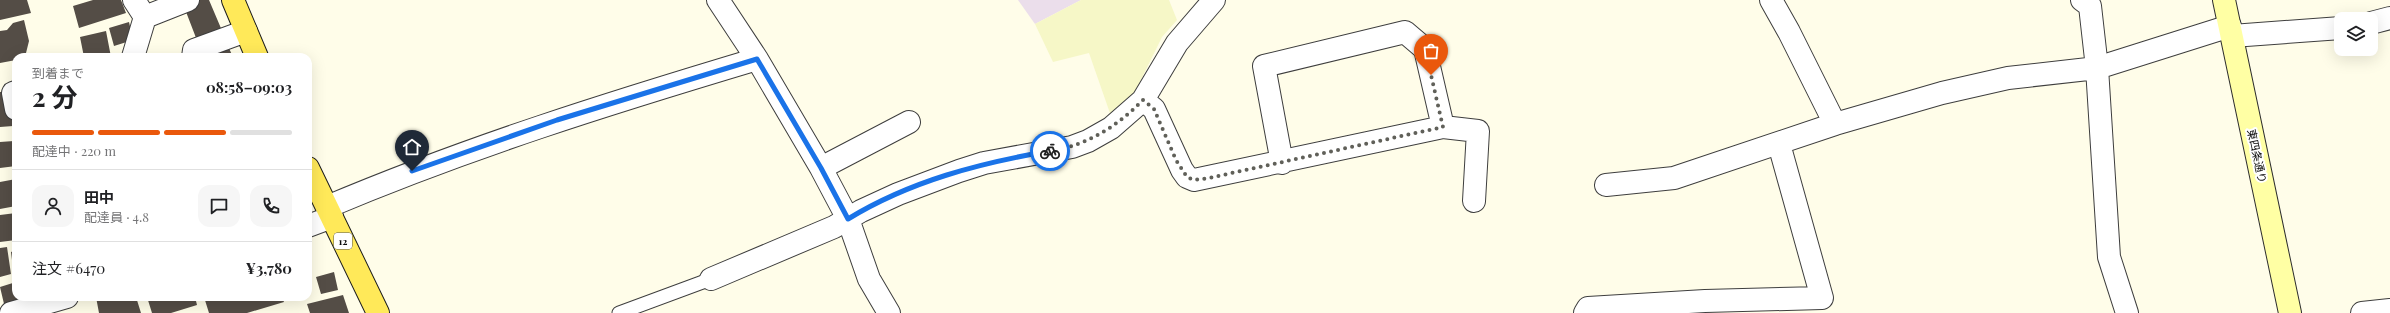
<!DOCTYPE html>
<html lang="ja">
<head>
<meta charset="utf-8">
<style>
	:root { --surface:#fff; --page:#f6f6f6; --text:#202124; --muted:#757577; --line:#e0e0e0; --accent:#ea580c }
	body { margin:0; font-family:"Playfair Display","Noto Sans JP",serif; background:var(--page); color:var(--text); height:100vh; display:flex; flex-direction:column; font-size:15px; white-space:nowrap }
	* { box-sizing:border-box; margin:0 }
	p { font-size:13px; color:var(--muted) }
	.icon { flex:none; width:22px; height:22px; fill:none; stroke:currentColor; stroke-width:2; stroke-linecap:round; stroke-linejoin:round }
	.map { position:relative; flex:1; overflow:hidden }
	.details { position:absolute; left:12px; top:53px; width:300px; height:248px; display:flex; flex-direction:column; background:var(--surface); border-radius:12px; box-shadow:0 4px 16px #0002 }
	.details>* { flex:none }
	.controls { position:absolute; left:2334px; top:12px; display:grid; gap:8px }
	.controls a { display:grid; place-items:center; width:44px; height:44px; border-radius:8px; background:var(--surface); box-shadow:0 4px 16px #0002; font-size:20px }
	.pin { position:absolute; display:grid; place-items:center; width:34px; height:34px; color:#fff; margin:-41px -17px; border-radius:50% 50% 50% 0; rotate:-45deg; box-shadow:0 0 4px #0007 }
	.pin .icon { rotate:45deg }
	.courier { position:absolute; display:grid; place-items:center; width:40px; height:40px; margin:-20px; border:3px solid #1a73e8; border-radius:50%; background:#fff; color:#222; box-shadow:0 1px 5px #0007 }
	.head em { font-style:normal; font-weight:700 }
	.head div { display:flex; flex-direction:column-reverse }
	.head { display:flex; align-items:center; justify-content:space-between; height:68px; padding:0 20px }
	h1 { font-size:26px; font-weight:700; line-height:30px }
	.bar { display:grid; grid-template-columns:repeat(4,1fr); gap:6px 4px; align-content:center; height:48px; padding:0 20px }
	.bar i { height:5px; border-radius:3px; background:var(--line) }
	.bar .on { background:var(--accent) }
	.bar p { grid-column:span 4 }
	.line { display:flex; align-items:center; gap:10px; padding:0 20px; border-top:1px solid var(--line) }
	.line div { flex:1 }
	.round { display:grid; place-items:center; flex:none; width:42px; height:42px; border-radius:12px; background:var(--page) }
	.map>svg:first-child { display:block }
	.industrial { fill:#ebdeeb }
	.farmland { fill:#f6f7c7 }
	.building { fill:#544d46 }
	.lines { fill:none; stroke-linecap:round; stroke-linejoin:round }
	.lane-casing { stroke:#3e3e3e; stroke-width:15 }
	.street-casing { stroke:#3e3e3e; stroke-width:24 }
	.secondary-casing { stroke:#2d2d2d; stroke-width:24 }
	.primary-casing { stroke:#1c1c1c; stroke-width:24 }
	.lane { stroke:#fff; stroke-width:13 }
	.street { stroke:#fff; stroke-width:22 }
	.secondary { stroke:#ffffa4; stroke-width:22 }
	.primary { stroke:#ffe959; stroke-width:22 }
	.done { stroke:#606059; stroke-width:4; stroke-dasharray:0 7.2 }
	.route { stroke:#1a73e8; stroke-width:5 }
	.labels { text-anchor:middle; stroke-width:4; stroke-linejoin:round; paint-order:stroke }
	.shield { fill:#fff; stroke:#545454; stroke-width:1 }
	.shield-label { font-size:10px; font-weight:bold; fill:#0b0b0b }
	.street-label { font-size:11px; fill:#0b0b0b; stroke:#fff }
</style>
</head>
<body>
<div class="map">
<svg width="2390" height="313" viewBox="0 0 2390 313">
	<rect width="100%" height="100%" fill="#fffde9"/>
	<path class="industrial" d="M1018 0H1081L1035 24Z"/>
	<path class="farmland" d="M1081 0H1169L1177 20 1162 37 1133 96 1112 119 1089 53 1053 62 1035 24Z"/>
	<path class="building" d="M0 0H27L31 13 0 20Z
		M93 0H121L126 13 79 28 73 6Z
		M194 0H209L223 33 198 43 183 4Z
		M24 20 29 41 25 57H16V60L0 63V31L7 30 13 23Z
		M129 22 133 40 114 46 109 28Z
		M106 31 111 57H84L80 37Z
		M228 46 233 57H211L209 53Z
		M9 91 13 126 0 127V92Z
		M14 141 16 166 0 168V142Z
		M16 179V206L0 209V182Z
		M16 213V240L0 242V215Z
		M7 247 11 274 0 277V248Z
		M16 250V267L13 268 11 252Z
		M334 272 338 290 321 294 316 277Z
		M16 282V297H33L5 308 0 287Z
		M343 295 349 313H310L307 304Z
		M96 297H136L141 313H99Z
		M147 297H195L197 305 171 313H152Z
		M204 297H282L284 302 247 313H209Z"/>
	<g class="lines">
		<defs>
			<path id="lane" d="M619 313 711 279"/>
			<path id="street" d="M718 0 757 59 821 168 848 219 869 279 889 313
				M1771 0 1789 32 1835 124 1942 93 2008 78 2097 68 2230 26
				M2082 0 2090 6 2097 68 2109 257 2127 313
				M145 17 188 0
				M2371 23 2390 18
				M2232 36 2341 28
				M133 57 145 17 134 0
				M193 57 194 50 246 31
				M16 92 13 93 16 109
				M1143 100 1154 109 1182 170 1187 177 1194 180 1443 127 1478 131 1474 201
				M1282 163 1264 66 1405 32 1425 49 1443 127
				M821 168 909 122
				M1606 185 1674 178 1835 124
				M327 207C469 147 610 103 757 59
				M308 226 332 217
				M711 279 834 227 861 211 898 194 959 171 984 163 1072 147 1088 141 1111 128 1143 100 1177 43 1214 0
				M11 313 67 297
				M1585 313 1588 308 1705 301 1822 298 1779 144
				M2362 313 2390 310"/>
			<path id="secondary" d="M2224 0 2290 313"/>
			<path id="primary" d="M233 0 257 57
				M308 168 378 313"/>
		</defs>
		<use href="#lane" class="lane-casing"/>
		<use href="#street" class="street-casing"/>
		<use href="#secondary" class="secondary-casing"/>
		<use href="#primary" class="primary-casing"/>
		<use href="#lane" class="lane"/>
		<use href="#street" class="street"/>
		<use href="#secondary" class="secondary"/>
		<use href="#primary" class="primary"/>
	</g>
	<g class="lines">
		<path class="done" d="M1050 151C1088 145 1116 127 1143 100L1154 109 1176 160 1187 177 1194 180 1209 178 1443 127 1431 75"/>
		<path class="route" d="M412 171 557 120 757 59 821 168 848 219C910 181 980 163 1050 151"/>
	</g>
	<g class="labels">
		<rect class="shield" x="334" y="233" width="18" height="16" rx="3"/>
		<g class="shield-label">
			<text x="343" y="245">12</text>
		</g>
		<g class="street-label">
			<text transform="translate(2257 156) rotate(78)" y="4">東四条通り</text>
		</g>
	</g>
</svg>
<div class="controls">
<a><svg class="icon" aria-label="layers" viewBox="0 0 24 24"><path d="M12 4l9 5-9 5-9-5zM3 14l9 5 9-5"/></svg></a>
</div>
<div class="pin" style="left:1431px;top:75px;background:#ea580c"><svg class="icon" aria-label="bag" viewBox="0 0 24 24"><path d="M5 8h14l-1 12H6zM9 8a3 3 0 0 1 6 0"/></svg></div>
<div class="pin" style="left:412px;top:171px;background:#1f2937"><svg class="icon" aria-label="home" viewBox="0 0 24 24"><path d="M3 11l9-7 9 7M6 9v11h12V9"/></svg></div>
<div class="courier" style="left:1050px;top:151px"><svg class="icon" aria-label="bike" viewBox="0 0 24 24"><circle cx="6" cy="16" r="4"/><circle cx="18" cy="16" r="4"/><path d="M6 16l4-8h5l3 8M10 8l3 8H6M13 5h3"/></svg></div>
<section class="details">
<div class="head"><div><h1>2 分</h1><p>到着まで</p></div><em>08:58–09:03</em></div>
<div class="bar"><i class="on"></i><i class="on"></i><i class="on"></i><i></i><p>配達中 · 220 m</p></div>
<div class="line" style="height:72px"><a class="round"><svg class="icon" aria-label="person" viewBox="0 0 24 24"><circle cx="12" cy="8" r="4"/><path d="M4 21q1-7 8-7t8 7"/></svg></a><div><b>田中</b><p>配達員 · 4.8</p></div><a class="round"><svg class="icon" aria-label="chat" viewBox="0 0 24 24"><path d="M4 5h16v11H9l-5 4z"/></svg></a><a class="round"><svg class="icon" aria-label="phone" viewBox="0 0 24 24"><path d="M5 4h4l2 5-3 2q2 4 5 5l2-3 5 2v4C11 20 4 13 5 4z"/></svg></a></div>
<div class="line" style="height:52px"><div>注文 #6470</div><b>¥3,780</b></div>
</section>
</div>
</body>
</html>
